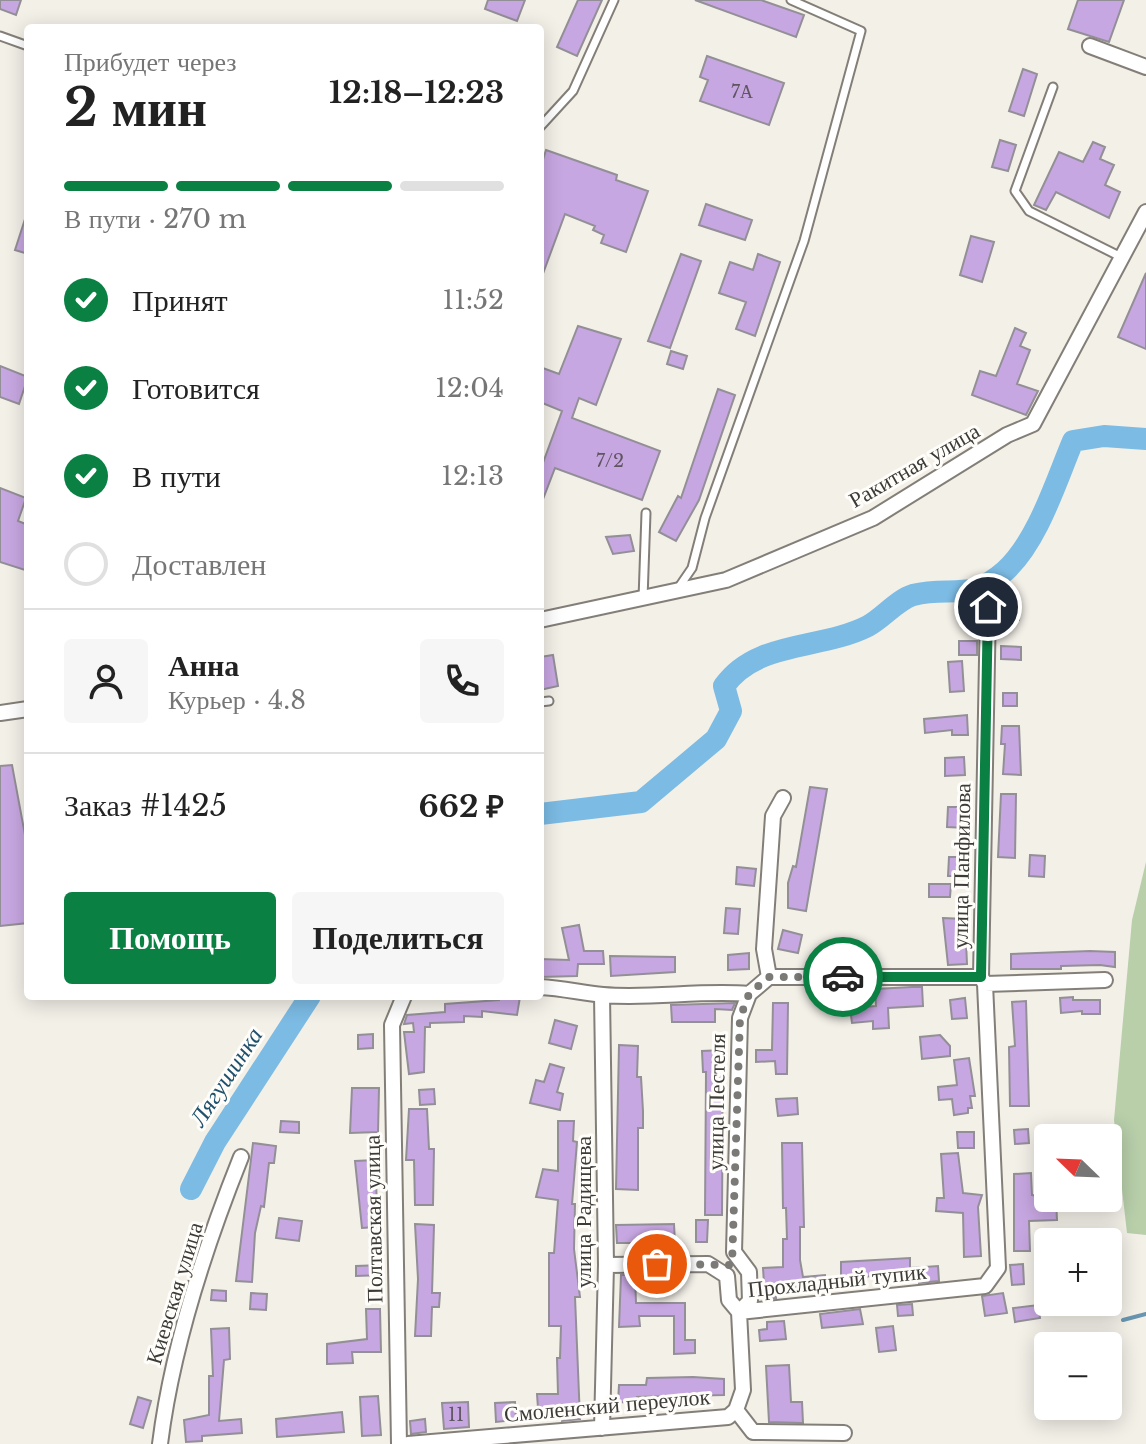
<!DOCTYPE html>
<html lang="ru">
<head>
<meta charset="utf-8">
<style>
	:root { --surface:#fff; --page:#f6f6f6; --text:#222; --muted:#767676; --line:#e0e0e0; --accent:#0b8043 }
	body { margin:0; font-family:"Libre Baskerville",serif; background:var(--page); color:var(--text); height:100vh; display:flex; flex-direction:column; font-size:30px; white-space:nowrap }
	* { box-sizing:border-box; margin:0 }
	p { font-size:26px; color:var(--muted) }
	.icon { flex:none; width:44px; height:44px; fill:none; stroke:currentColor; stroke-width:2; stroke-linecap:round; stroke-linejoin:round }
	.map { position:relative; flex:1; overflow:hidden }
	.sheet { position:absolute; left:24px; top:24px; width:520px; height:976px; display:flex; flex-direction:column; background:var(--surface); border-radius:8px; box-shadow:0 4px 20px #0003 }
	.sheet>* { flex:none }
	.needle { width:52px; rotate:293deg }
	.fabs { position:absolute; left:1034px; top:1124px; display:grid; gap:16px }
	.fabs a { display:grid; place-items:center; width:88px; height:88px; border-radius:8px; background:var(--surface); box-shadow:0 4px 20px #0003; font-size:40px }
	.pin { position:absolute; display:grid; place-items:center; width:68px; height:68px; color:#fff; margin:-34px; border:4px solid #fff; border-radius:50%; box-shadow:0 2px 8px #0007 }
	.courier { position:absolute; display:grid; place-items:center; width:80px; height:80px; margin:-40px; border:6px solid #0b8043; border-radius:50%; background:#fff; color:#222; box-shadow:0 2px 10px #0007 }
	.headline em { font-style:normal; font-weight:800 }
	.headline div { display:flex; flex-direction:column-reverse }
	.headline { display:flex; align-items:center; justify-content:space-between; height:136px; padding:0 40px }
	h1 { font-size:52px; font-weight:800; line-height:60px }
	.bar { display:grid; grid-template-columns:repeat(4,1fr); gap:12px 8px; align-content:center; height:96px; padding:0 40px }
	.bar i { height:10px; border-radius:6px; background:var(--line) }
	.bar .on { background:var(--accent) }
	.bar p { grid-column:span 4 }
	.line { display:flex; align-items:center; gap:20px; padding:0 40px; border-top:2px solid var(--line) }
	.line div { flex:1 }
	.round { display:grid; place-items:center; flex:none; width:84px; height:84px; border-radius:8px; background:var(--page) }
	ol { padding:0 40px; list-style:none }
	li { display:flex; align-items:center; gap:24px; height:88px }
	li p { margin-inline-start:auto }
	li .icon { padding:8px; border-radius:50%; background:var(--accent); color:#fff; stroke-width:4 }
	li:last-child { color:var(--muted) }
	li i { width:44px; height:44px; border:4px solid var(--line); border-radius:50% }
	.action { display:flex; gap:16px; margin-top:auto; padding:16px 40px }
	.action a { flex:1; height:92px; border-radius:8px; background:var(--accent); color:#fff; font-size:32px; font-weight:800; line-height:92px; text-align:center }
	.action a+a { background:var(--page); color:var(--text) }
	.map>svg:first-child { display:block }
	.green { fill:#b8cfaa }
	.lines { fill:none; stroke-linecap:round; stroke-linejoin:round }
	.stream { stroke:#6995b0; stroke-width:4 }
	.river { stroke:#7cbbe4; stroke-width:22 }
	.building { fill:#c7a7e1; stroke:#938f97; stroke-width:2 }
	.service-casing { stroke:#837f78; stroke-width:11 }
	.minor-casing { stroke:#837f78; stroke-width:18 }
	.service { stroke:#fff; stroke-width:7 }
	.minor { stroke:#fff; stroke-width:14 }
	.done { stroke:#7c7a76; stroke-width:8; stroke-dasharray:0 14.4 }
	.route { stroke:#0b8043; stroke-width:10 }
	.labels { text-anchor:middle; stroke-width:6; stroke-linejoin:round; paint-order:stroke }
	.number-label { font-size:18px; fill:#5f5662 }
	.street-label { font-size:22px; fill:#3c3b38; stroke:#fffdfa }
	.water-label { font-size:24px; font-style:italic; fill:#20516d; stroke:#fffdfa }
</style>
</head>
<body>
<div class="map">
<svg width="1146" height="1444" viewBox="0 0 1146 1444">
	<rect width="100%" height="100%" fill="#f3f0e8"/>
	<path class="green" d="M1146 862V1235L1127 1233 1114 1120 1132 920Z"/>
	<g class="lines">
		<path class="stream" d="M1123 1320 1146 1314"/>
		<path class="river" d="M540 814 641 802 716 739 731 711 724 686C757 640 821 650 868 626 883 618 897 600 913 595 951 585 969 603 1005 571 1038 541 1056 481 1073 441L1104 436 1146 439
			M191 1189 215 1142 310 996"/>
	</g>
	<path class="building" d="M0 0H21L16 15 0 9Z
		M488 0H525L517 21 485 9Z
		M578 0H602L577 56 557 47Z
		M695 0H761L804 15 796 37Z
		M1078 0H1124L1109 42 1068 29Z
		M707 56 784 83 769 125 700 101 708 80 700 77Z
		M1023 69 1037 74 1024 116 1009 111Z
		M1000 140 1016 145 1008 171 992 167Z
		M1093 142 1105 147 1100 159 1114 165 1105 185 1120 192 1109 218 1056 192 1046 210 1034 205 1059 152 1083 162Z
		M546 150 617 175 616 180 648 191 626 252 601 243 604 235 593 230 595 226 565 214 541 279 540 169Z
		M706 204 752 220 745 240 699 225Z
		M26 216H28V254L15 250Z
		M971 236 994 242 982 282 960 275Z
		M681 254 701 261 670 348 648 341Z
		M758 254 780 262 755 336 736 329 746 302 719 293 730 262 753 270Z
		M1146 273V349L1118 337Z
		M578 326 621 339 596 405 579 398 572 418 660 451 642 500 555 468 540 507V471L562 411 540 402V367L559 374Z
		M1015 328 1026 333 1020 346 1030 350 1017 384 1038 391 1026 415 972 395 980 371 996 376Z
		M671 351 687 356 683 369 667 364Z
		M0 366 28 377 19 404 0 397Z
		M718 389 735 395 699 500 676 541 659 532 678 496 681 498Z
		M0 488 26 498 18 521 28 525V571L0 562Z
		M630 535 634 551 613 554 606 537Z
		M1004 607 1020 608 1019 620 1004 619Z
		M959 641H977V655H959Z
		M1001 646 1021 647V660L1001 659Z
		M553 655 558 686 540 690V657Z
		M962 661 964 691 950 692 948 662Z
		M1003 693H1017V706H1003Z
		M967 715 968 735H952V730L925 733 924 719Z
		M1002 726H1019L1021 775 1003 774 1005 744H1001Z
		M964 757 965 775 945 776V758Z
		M12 765 28 851V923L0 926V766Z
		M810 787 827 789 806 911 788 908V883L793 866 796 867Z
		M1001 794H1016L1015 858 998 857Z
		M948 807H966V828L947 827Z
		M1030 855 1045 856 1044 877 1029 876Z
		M949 857H965V876H948Z
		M737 867 756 869 754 886 736 884Z
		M929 884H951L950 897H929Z
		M726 908 740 909 738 934 724 933Z
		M943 918 965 919 967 964 948 965Z
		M579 925 584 951H603L604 964H578L577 976 540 977V959L569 960 562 928Z
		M783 930 802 935 798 953 778 949Z
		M864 945 865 966H851V946Z
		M1090 951 1115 952V967L1100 965 1061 966V969H1011V954Z
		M749 953V969L728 970V955Z
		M610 956 675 957V972L611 976Z
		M912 987H922L923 1006 888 1008 889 1028 873 1029V1021L852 1023 850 1008 876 1006 875 989Z
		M500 996 520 997 517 1015 482 1011V1017L464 1016V1022L430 1023V1027H425L424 1072 409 1074 404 1032H414L413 1023 404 1024 407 1015 445 1012V1004L499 1000Z
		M1073 997V1000H1100V1014H1082V1011L1061 1013 1060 998Z
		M965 998 967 1018 952 1019 950 1000Z
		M1026 1001 1029 1106H1010L1009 1047 1015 1046 1012 1002Z
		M735 1003 732 1010 715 1009V1022H672L671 1005Z
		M773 1003H788L787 1074H776L775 1061 756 1062V1050H772Z
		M555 1020 577 1026 571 1049 549 1043Z
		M373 1034V1048L358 1049V1035Z
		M940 1035 950 1046V1056L922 1059 920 1037Z
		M619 1045 638 1046 637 1077H641L643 1111V1128H638V1190L616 1189Z
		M723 1050 722 1215H705L706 1072H703L702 1051Z
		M969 1058 975 1096H970L972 1108H968V1113L954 1115 952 1099 939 1100 938 1087 957 1085 954 1060Z
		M550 1064 564 1068 557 1092 563 1094 560 1110 530 1103 536 1080 544 1082Z
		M352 1088H379L378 1132 350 1133Z
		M434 1089 435 1104 420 1105 419 1090Z
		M797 1098 798 1114 778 1116 776 1099Z
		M409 1109H427L429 1149H434L433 1205H415L414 1160H406Z
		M281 1121 299 1122V1133L280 1132Z
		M558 1121H574L573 1141 577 1142 572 1204H575L574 1249 580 1297H575L580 1419 562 1421 561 1407 538 1408 537 1394H558L557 1358H560L561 1326H549V1253H554L558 1200 536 1197 543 1169 558 1171Z
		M1028 1129 1029 1143 1015 1144 1014 1130Z
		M957 1132H974V1148H958Z
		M253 1143 276 1146 274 1163H269L264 1207 261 1206 255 1233 252 1282 236 1281Z
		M782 1143H802L804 1227H800V1260L803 1277 825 1275 826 1287 775 1288 776 1298 765 1299 763 1268 783 1267V1239H787L786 1208H783Z
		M958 1153 963 1193 982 1195 978 1207 981 1256 964 1257 963 1213 936 1211 937 1198H944L941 1154Z
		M375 1160 378 1227 362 1228 355 1161Z
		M1031 1173 1032 1195 1056 1198 1057 1220 1029 1221 1030 1251H1014V1174Z
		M279 1218 302 1221 299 1241 276 1238Z
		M696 1220H708L707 1242H696Z
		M415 1224 434 1225 432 1293H440L439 1307H432L431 1336H415L418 1279Z
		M674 1224 675 1243H617L616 1225Z
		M910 1258V1268L938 1266 939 1281 919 1283 918 1277 894 1278V1275L841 1278V1262Z
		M1023 1264 1024 1284 1012 1285 1010 1265Z
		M382 1265 383 1275 356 1276V1266Z
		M621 1275H635L636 1303H685V1340H695V1353L674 1354V1316H639L640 1326 619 1327Z
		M212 1290 226 1291V1301L211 1300Z
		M251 1293 267 1294 266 1310 250 1309Z
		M1003 1293 1007 1313 985 1316 982 1296Z
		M912 1304 913 1315 898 1316 897 1305Z
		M1038 1305 1040 1318 1015 1322 1013 1308Z
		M366 1309H380L381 1352H352L353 1363 327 1364V1344L367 1339Z
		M860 1309 863 1324 822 1328 820 1314Z
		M784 1321 786 1339 760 1341 759 1330 767 1329V1322Z
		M893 1326 896 1350 879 1352 876 1328Z
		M229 1328 230 1359 224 1360 219 1421 241 1419 242 1433 202 1436V1441L186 1442 184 1420 209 1415V1376H213L211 1329Z
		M789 1365 791 1402H802L803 1423 769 1422 766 1366Z
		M693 1377 724 1379V1395L637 1397V1403L618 1402 619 1385H646L647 1378Z
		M378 1396 381 1435 362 1436 360 1397Z
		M138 1397 151 1401 143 1428 130 1424Z
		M468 1402 469 1427 444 1429 442 1403Z
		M515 1402 516 1420 496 1422 495 1403Z
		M342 1412 344 1432 277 1437 276 1419Z
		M425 1419 426 1432 411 1434 410 1421Z"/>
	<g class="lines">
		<defs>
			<path id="service" d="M0 36 28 46
				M1053 87 1015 191 1029 211 1121 257
				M540 127 573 91 614 0
				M679 587 692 568 705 518 804 241 861 31 791 0
				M643 599 646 513
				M540 702 549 701"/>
			<path id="minor" d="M1090 46 1146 67
				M540 620 726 580 873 518 1007 435 1033 424 1146 212
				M0 713 28 709
				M769 977H981
				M985 984 1105 980
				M540 987C562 988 582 993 603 995 651 999 700 990 749 994
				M602 995 606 1265 602 1428
				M606 1265 708 1264 727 1276 729 1300 739 1312 985 1286 998 1268 985 984 981 977 988 607
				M736 1410 743 1390 739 1312 750 1301 749 1272 734 1252 740 1018 749 994 769 977 764 949 773 816 783 798
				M160 1444C172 1347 205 1247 241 1157
				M399 1444 392 1025 404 996
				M408 1444 728 1417 736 1410 753 1432 844 1433"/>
		</defs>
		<use href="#service" class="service-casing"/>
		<use href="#minor" class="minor-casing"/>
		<use href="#service" class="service"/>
		<use href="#minor" class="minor"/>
	</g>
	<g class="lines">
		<path class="done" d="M657 1264 732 1265 740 1018 749 994 769 977H843"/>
		<path class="route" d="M843 977H981L988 607"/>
	</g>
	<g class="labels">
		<g class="number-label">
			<text x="742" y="98">7А</text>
			<text x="610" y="467">7/2</text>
			<text x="456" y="1421">11</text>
		</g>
		<g class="street-label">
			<text transform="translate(914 465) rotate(-30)" y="8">Ракитная улица</text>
			<text transform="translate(961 866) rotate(-89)" y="8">улица Панфилова</text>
			<text transform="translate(716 1102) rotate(-89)" y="8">улица Пестеля</text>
			<text transform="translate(583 1212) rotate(-90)" y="8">улица Радищева</text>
			<text transform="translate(373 1219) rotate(-91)" y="8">Полтавская улица</text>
			<text transform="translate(837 1280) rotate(-6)" y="8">Прохладный тупик</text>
			<text transform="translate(174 1293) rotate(-73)" y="8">Киевская улица</text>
			<text transform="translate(607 1405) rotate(-5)" y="8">Смоленский переулок</text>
		</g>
		<g class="water-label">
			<text transform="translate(226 1077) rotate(-57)" y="8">Лягушинка</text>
		</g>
	</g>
</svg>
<div class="fabs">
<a><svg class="needle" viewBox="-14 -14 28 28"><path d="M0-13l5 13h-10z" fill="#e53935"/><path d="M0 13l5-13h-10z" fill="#767676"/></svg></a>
<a>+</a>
<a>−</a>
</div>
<div class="pin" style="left:657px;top:1264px;background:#ea580c"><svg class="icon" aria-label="bag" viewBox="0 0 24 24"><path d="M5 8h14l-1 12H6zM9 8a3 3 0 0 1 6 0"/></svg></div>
<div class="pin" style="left:988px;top:607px;background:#1f2937"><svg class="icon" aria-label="home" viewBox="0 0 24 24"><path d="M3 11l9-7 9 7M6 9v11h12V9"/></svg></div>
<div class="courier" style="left:843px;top:977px"><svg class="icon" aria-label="car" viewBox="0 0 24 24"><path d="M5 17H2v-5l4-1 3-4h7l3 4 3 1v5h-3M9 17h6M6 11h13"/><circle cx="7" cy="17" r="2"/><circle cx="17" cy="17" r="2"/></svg></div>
<section class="sheet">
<div class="headline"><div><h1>2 мин</h1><p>Прибудет через</p></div><em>12:18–12:23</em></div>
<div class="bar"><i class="on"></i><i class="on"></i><i class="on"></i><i></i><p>В пути · 270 m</p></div>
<ol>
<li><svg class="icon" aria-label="check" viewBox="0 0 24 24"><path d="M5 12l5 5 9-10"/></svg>Принят<p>11:52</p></li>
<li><svg class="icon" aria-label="check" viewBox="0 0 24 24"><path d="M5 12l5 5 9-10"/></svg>Готовится<p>12:04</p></li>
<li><svg class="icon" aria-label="check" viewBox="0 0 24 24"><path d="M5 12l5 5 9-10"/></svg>В пути<p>12:13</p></li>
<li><i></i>Доставлен</li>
</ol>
<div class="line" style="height:144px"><a class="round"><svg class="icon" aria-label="person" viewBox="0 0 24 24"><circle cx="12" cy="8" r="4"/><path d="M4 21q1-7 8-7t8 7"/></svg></a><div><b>Анна</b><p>Курьер · 4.8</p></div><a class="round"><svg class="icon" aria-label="phone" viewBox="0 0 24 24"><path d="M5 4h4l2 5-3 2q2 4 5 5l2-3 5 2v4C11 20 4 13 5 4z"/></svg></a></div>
<div class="line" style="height:104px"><div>Заказ #1425</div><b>662 ₽</b></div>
<div class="action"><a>Помощь</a><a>Поделиться</a></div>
</section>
</div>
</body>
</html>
